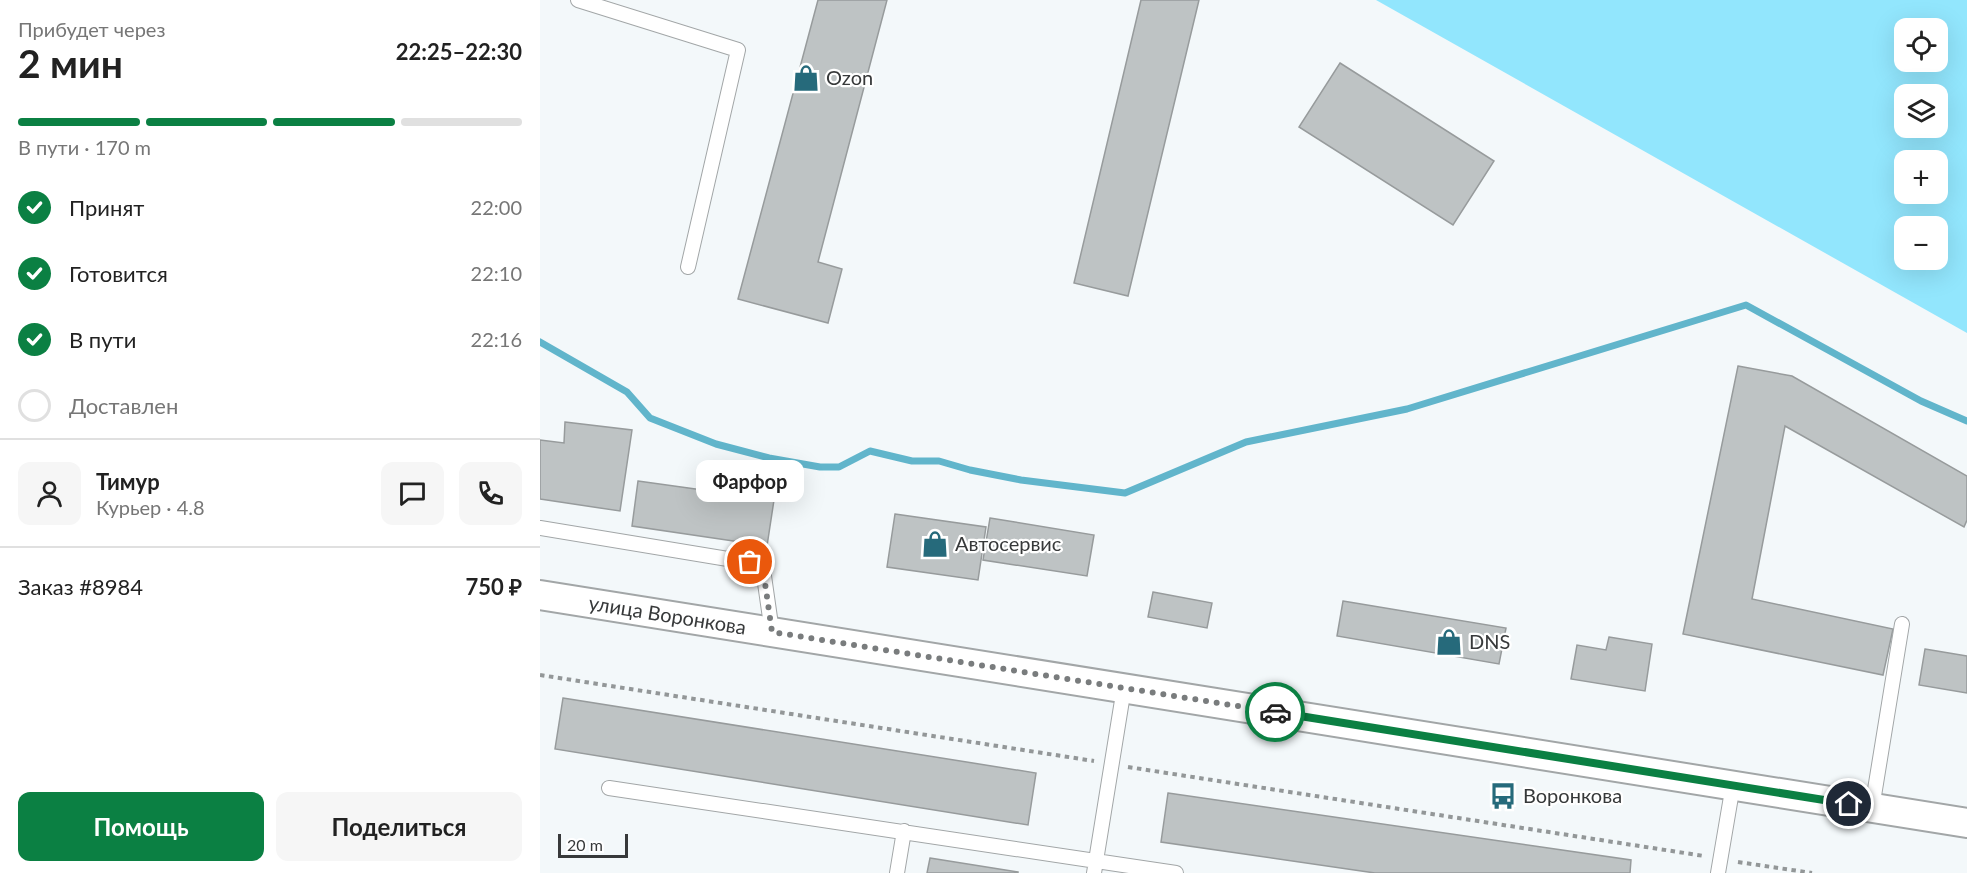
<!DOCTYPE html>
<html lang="ru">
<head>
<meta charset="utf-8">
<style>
	:root { --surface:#fff; --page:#f6f6f6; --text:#222; --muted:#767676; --line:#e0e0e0; --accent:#0b8043 }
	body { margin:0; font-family:Lato,sans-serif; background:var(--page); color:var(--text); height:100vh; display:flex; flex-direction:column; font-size:22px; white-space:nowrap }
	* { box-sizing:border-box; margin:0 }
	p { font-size:20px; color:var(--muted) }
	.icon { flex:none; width:33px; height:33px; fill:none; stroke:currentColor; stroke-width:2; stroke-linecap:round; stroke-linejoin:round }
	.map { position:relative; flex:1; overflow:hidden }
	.sheet { display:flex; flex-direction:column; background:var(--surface); width:540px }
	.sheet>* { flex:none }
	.buttons { position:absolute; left:1354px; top:18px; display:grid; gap:12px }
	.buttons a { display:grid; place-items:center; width:54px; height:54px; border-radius:12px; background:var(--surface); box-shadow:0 6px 24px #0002; font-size:30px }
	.scale { position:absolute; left:18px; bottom:15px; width:70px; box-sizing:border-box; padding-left:6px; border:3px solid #37393a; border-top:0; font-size:16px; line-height:21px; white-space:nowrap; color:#37393a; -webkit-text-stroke:4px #fff; paint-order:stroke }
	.pin { position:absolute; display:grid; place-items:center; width:51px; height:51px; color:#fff; margin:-26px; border:3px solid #fff; border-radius:50%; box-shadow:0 2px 6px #0007 }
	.courier { position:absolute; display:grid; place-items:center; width:60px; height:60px; margin:-30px; border:4px solid #0b8043; border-radius:50%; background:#fff; color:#222; box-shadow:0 2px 8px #0007 }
	.bubble { position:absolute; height:42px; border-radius:12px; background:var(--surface); box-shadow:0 6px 24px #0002; font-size:20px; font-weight:700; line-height:42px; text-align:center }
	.headline em { font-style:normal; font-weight:700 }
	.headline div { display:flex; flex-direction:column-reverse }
	.headline { display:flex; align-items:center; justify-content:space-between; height:102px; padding:0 18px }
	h1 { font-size:39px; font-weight:700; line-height:45px }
	.bar { display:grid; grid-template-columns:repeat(4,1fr); gap:9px 6px; align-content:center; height:72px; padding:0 18px }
	.bar i { height:8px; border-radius:4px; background:var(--line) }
	.bar .selected { background:var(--accent) }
	.bar p { grid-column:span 4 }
	.line { display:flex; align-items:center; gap:15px; padding:0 18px; border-top:2px solid var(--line) }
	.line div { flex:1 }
	.round { display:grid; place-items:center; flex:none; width:63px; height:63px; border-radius:12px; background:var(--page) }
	ol { padding:0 18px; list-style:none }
	li { display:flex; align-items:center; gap:18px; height:66px }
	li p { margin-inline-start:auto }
	li .icon { padding:6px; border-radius:50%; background:var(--accent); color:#fff; stroke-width:4 }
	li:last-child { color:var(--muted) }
	li i { width:33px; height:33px; border:3px solid var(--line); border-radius:50% }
	.primary-button { display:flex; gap:12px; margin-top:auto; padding:12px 18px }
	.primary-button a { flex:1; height:69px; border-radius:12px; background:var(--accent); color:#fff; font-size:24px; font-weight:700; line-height:69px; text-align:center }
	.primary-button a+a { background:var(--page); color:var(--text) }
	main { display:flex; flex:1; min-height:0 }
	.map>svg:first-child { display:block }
	.green { fill:#92e6fd; fill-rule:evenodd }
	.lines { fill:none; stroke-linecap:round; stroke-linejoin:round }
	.stream { stroke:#61b5cb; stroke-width:7 }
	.building { fill:#bec3c4; stroke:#979b9c; stroke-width:1.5 }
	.lane-casing { stroke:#a2a6a7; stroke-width:16 }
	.street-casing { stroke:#a2a6a7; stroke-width:32 }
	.path { stroke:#939798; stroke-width:4; stroke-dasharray:4.5 4.5; stroke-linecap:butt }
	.lane { stroke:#fff; stroke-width:14 }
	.street { stroke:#fff; stroke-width:28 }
	.done { stroke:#797c7d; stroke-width:6; stroke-dasharray:0 10.8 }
	.route { stroke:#0b8043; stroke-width:8 }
	.labels { text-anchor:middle; stroke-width:4.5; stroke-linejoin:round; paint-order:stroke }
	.poi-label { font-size:20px; fill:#37393a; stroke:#fff; text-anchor:start }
	.street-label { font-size:20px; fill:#37393a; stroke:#fff }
</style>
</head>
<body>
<main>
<section class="sheet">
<div class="headline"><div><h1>2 мин</h1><p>Прибудет через</p></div><em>22:25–22:30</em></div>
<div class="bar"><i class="selected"></i><i class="selected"></i><i class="selected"></i><i></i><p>В пути · 170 m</p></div>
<ol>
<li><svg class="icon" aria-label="check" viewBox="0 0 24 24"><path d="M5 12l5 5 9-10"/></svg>Принят<p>22:00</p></li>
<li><svg class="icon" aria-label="check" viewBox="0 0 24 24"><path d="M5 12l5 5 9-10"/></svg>Готовится<p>22:10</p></li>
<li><svg class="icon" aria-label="check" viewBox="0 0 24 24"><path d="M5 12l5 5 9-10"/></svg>В пути<p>22:16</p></li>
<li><i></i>Доставлен</li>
</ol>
<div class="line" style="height:108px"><a class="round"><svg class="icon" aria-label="person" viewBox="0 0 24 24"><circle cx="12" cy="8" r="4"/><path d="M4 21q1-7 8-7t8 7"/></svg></a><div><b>Тимур</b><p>Курьер · 4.8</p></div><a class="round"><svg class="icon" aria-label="chat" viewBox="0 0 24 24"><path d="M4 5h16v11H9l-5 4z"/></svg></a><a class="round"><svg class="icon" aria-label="phone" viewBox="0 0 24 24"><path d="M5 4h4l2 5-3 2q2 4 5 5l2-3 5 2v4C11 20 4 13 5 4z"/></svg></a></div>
<div class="line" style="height:78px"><div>Заказ #8984</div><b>750 ₽</b></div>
<div class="primary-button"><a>Помощь</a><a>Поделиться</a></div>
</section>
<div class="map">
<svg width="1427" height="873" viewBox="0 0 1427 873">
	<rect width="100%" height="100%" fill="#f3f8fa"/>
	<path class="green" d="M837 0H1427V333L836 0ZM1365 28H1398V62H1365ZM1365 94H1398V128H1365ZM1365 160H1398V194H1365ZM1365 226H1398V260H1365Z"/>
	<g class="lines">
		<path class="stream" d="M0 342 87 392 110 418 176 444 229 458 280 467H299L330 451 372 461H399L430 470 481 480 585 493 706 442 867 409 1206 305 1381 401 1427 421"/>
	</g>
	<path class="building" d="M278 0H347L278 262 302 269 288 323 198 299Z
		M601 0H659L588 296 534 283Z
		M800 63 954 161 913 225 759 127Z
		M1198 366 1252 376 1427 476V520L1424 527 1245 426 1212 599 1353 629 1343 675 1143 634Z
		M25 422 92 430 80 511 0 499V440L24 443Z
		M98 481 234 500 227 546 92 526Z
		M355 514 446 527 438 580 347 567Z
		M450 518 554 535 547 576 443 560Z
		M613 592 672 603 667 628 608 617Z
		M803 601 966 628 959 664 797 636Z
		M1069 637 1112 644 1105 691 1031 679 1037 645 1066 650Z
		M1385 649 1427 656V693L1379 685Z
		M23 698 496 773 488 825 15 749Z
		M628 793 1091 860 1090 873H835L621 842Z
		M390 858 478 872V873H387Z"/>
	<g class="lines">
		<defs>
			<path id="lane" d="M38 0 198 50 148 267
				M0 528 218 564 223 569 232 632
				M69 788 636 873
				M1332 808 1362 624
				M357 873 364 831
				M554 873 584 688
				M1178 873 1193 785"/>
			<g id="street">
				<path id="s1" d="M0 595 1427 823"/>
			</g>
		</defs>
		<use href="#lane" class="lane-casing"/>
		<use href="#street" class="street-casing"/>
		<path class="path" d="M0 675 554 761
			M588 767 1164 856
			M1198 862 1272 873"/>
		<use href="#lane" class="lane"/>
		<use href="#street" class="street"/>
	</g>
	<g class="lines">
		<path class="done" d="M210 562 218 564 223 569 232 632 735 712"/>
		<path class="route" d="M735 712 1309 804"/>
	</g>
	<defs>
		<symbol id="shop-bare" viewBox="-9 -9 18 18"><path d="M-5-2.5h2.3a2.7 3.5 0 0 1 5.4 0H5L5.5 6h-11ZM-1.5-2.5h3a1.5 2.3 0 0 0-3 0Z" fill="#266a7b" stroke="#fff" stroke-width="2.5" paint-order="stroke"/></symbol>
		<symbol id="bus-bare" viewBox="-9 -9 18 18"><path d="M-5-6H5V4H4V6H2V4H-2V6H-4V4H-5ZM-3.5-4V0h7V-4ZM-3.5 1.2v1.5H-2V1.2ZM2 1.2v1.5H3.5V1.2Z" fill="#266a7b" stroke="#fff" stroke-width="2.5" paint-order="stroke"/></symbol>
	</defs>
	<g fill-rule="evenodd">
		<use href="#shop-bare" x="247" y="59" width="38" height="38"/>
		<use href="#shop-bare" x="376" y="525" width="38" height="38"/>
		<use href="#shop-bare" x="890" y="623" width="38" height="38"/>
		<use href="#bus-bare" x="944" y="777" width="38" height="38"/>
	</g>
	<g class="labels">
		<g class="poi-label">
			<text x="286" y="85">Ozon</text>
			<text x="415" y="551">Автосервис</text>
			<text x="929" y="649">DNS</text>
			<text x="983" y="803">Воронкова</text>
		</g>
		<g class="street-label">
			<text dy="7" stroke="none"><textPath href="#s1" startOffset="129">улица Воронкова</textPath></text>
		</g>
	</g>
</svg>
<div class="buttons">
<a><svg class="icon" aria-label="locate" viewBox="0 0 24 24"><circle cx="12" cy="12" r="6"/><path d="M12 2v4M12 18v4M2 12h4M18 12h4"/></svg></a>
<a><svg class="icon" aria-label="layers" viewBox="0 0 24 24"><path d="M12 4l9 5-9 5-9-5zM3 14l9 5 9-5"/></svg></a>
<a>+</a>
<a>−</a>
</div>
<div class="scale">20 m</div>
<div class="pin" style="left:210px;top:562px;background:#ea580c"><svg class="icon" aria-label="bag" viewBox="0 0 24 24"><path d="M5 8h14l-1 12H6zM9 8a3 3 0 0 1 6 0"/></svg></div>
<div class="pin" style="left:1309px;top:804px;background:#1f2937"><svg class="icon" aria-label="home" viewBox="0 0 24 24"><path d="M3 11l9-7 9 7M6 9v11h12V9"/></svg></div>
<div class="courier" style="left:735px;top:712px"><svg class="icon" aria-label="car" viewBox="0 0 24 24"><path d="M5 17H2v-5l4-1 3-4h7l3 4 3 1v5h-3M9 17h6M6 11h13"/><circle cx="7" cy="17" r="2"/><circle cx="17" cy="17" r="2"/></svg></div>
<div class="bubble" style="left:156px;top:460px;width:108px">Фарфор</div>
</div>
</main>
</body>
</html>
